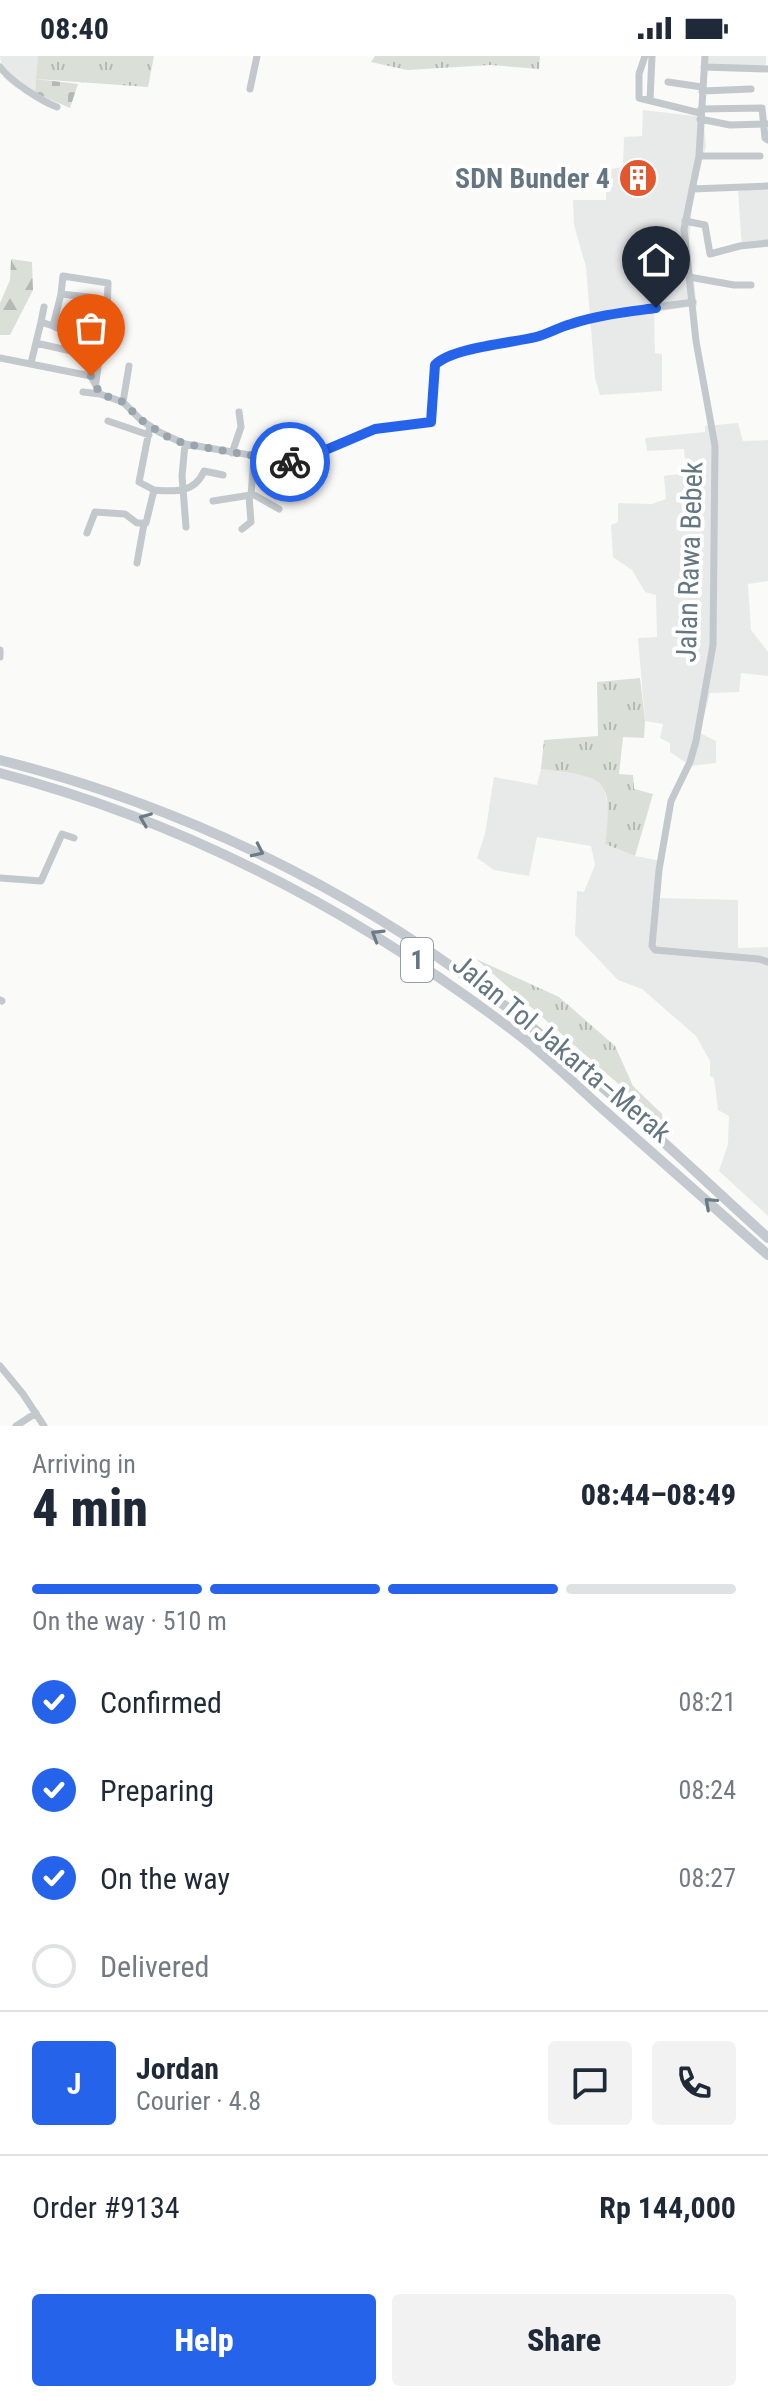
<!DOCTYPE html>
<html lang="en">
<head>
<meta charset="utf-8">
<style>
	:root { --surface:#fff; --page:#f2f2f3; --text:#1f2937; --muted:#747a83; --line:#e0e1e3; --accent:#2563eb }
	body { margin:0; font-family:"Roboto Condensed",sans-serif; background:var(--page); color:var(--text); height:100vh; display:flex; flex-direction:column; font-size:30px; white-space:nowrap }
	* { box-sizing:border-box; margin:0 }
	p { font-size:26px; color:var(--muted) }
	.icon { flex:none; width:44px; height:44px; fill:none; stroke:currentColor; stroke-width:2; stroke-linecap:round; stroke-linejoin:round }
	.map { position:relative; height:1370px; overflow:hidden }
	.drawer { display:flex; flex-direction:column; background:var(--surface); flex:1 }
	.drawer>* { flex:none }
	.pin { position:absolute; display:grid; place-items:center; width:68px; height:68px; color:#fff; margin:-82px -34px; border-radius:50% 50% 50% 0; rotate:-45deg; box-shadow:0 0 8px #0007 }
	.pin .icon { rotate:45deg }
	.courier { position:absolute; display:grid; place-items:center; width:80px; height:80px; margin:-40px; border:6px solid #2563eb; border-radius:50%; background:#fff; color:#222; box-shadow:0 2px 10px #0007 }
	.overview em { font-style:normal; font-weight:800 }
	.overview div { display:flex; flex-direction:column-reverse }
	.overview { display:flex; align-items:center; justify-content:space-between; height:136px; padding:0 32px }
	h1 { font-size:52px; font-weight:800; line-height:60px }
	.bar { display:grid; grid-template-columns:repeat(4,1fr); gap:12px 8px; align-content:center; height:96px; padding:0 32px }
	.bar i { height:10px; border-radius:6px; background:var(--line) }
	.bar .selected { background:var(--accent) }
	.bar p { grid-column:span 4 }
	.line { display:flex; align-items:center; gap:20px; padding:0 32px; border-top:2px solid var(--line) }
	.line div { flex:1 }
	.round { display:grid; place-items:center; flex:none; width:84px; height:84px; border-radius:8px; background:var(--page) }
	ol { padding:0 32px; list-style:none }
	li { display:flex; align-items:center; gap:24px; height:88px }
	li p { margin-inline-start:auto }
	li .icon { padding:8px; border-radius:50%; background:var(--accent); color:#fff; stroke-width:4 }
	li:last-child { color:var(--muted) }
	li i { width:44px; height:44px; border:4px solid var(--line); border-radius:50% }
	.action { display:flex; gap:16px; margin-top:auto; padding:16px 32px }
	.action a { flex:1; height:92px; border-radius:8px; background:var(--accent); color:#fff; font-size:32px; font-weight:800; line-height:92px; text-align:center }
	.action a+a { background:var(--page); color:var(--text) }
	.status { display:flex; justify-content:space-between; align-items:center; height:56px; padding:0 40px; background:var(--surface); direction:ltr }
	.status svg { height:22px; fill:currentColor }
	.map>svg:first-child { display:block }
	.built { fill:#e8e9e9 }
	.grass { fill:url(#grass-tufts) }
	.forest { fill:url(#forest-firs) }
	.cemetery { fill:url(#cemetery-stones) }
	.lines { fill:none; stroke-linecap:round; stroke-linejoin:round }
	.minor { stroke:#c3c8cc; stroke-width:7 }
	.highway { stroke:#c3c9ce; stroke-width:10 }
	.oneway { stroke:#6a7a87 }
	.done { stroke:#99a4ac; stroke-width:8; stroke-dasharray:0 14.4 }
	.route { stroke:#2563eb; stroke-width:10 }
	.labels { text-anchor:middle; stroke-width:8; stroke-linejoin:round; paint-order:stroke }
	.shield { fill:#fff; stroke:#939fa8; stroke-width:2 }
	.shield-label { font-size:26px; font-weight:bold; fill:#657683 }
	.poi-label { font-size:28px; font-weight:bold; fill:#657683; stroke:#fff; text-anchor:end }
	.street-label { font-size:28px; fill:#657683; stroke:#fff }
</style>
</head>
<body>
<div class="status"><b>08:40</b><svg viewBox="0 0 49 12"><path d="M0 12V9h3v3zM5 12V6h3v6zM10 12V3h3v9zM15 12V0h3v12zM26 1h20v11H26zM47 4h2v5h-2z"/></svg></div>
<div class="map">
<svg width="768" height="1370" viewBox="0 0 768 1370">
	<defs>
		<pattern id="grass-tufts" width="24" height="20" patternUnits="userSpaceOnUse" patternTransform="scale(2)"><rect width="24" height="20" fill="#dadfd7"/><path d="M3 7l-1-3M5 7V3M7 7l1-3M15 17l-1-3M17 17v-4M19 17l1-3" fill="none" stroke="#b4b9b4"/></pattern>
		<pattern id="forest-firs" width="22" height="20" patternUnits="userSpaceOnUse" patternTransform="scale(2)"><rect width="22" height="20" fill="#dadfd7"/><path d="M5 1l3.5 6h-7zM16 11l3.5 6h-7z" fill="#b4b9b4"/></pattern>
		<pattern id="cemetery-stones" width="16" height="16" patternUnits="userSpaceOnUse" patternTransform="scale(2)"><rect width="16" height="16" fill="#dadfd7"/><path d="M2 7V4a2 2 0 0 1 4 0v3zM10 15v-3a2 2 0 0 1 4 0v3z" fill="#b4b9b4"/></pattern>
	</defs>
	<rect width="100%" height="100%" fill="#fafaf8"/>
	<path class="built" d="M0 0H38L35 37 16 32 4 22Z
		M701 0H766V9H701Z
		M643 54 703 61 706 90 693 140 689 188 697 250 654 256 655 297 662 298V335L600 339 595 322 586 211 574 169 573 144H606V114L623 111 624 81 642 80Z
		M768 132V191L742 192 738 135Z
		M738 367 743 385 768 384V525L748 528 751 574 768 596V620L741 617 739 636 710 637 700 677 716 685V707L691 710 670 696V687L660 682 663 668 645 665 638 582 657 581 656 539 645 536 632 514 613 501 611 469 618 466V447L652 448 666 443 664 420 686 417 684 393 647 395 645 382 705 376V370Z
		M541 713 592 720 604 731 609 756 605 788 635 800 662 805 660 842 738 844V892L768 891V1160L719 1115 728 1088 729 1060 718 1054 714 1022 710 1020V1005L696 980 642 933 618 924 575 879 577 835 584 836 595 809 591 790 537 781 529 820 494 814 477 802 485 778 494 721 537 729Z"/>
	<path class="grass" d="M38 0H154L148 31 36 23Z
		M375 0H540L539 13 491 9 407 14 371 6Z
		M640 622 645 665 644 682 623 681 619 718 633 719 634 733 653 738 635 800 605 788C614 719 604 721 541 713L544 684 598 680 597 626Z
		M476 903 559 941 615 990 633 1030 662 1058 663 1067Z"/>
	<path class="forest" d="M11 203 32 206 33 234 10 279H0V247L10 224Z"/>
	<path class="cemetery" d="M36 23 78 28 70 52 35 37Z"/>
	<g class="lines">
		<path class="minor" d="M645 0 639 18V42L700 57
			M705 0 699 100 684 173 696 285 715 390 713 589 696 685 690 706 671 745 659 814 652 890 655 894 759 903 768 906
			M0 11C10 25 41 45 57 51
			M704 11 768 13
			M668 26 702 31
			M250 33 257 0
			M702 35 751 33
			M650 44 652 0
			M701 53 762 52 765 82 768 84
			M700 63 730 69 768 68
			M699 100H760
			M692 133 768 130
			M685 165 705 169 710 198 740 190 768 187
			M689 221 734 229H751
			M61 238 63 220 108 227 107 260 97 281 101 288 96 326
			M41 266 44 251
			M53 270 70 278 75 267 99 275
			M36 287 80 297
			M0 302 91 320 100 338 123 346 141 364 159 376 185 388 291 406 375 373 431 366 435 309C451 292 511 286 535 281 556 276 574 266 595 261 627 254 660 251 693 246
			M31 307 41 266 53 270 61 238 89 241
			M83 336 100 338
			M123 346 129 310
			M108 365 149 379
			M185 388 182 420 186 471
			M232 397 241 371 239 356
			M309 401 312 431
			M254 423 290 429 291 406
			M154 434C175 436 195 437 204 415L223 419
			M251 437 279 453
			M213 445 251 439 254 401
			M242 473 251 466 249 440
			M87 477 95 456 125 458 137 467H146L154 434 139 426 150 370
			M137 507 144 468
			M0 594V601
			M0 822 41 825 62 778 74 782
			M0 944 2 945
			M0 1310 23 1338 44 1370
			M16 1370 36 1357"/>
		<path class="highway" d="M0 704C203 755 391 852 551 987 626 1049 696 1117 768 1182
			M0 717C193 768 366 861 524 983 552 1005 578 1031 605 1055 659 1103 714 1151 768 1199"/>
	</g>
	<defs><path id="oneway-chevron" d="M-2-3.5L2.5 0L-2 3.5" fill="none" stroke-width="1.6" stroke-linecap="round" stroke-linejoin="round" transform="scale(2)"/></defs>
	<g class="oneway">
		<use href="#oneway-chevron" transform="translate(145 763) rotate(-158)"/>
		<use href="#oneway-chevron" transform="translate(258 795) rotate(25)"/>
		<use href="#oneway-chevron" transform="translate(377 879) rotate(-148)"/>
		<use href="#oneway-chevron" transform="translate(710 1147) rotate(-138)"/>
	</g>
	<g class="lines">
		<path class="done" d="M91 320 100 338 123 346 141 364 166 380 185 388 290 406"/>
		<path class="route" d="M290 406 309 401 375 373 431 366 435 309C451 292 511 287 536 281 548 278 559 271 571 268 598 259 627 256 656 252"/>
	</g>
	<defs>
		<symbol id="building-disc" viewBox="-11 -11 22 22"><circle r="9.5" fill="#e4572e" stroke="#fff"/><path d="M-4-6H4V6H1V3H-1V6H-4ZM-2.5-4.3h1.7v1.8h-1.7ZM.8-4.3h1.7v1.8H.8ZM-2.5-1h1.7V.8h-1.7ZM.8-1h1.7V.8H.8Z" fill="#fff"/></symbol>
	</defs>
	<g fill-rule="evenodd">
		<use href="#building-disc" x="616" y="100" width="44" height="44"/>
	</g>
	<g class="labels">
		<rect class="shield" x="401" y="882" width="32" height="44" rx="6"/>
		<g class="shield-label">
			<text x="417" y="913">1</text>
		</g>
		<g class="poi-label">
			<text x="610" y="132">SDN Bunder 4</text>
		</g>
		<g class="street-label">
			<text transform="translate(689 506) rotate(-88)" y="10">Jalan Rawa Bebek</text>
			<text transform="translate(562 992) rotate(40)" y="10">Jalan Tol Jakarta–Merak</text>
		</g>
	</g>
</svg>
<div class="pin" style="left:91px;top:320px;background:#ea580c"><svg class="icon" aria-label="bag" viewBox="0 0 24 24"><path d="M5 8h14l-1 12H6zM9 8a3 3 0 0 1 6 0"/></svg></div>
<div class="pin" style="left:656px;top:252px;background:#1f2937"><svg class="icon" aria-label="home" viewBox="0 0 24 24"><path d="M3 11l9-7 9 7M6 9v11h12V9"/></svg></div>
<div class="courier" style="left:290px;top:406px"><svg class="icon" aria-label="bike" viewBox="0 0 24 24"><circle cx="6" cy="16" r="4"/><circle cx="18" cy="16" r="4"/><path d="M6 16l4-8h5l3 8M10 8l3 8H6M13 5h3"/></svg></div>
</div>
<section class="drawer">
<div class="overview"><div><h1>4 min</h1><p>Arriving in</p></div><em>08:44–08:49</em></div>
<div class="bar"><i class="selected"></i><i class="selected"></i><i class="selected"></i><i></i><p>On the way · 510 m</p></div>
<ol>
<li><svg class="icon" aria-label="check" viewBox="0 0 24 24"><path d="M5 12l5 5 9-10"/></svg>Confirmed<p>08:21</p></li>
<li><svg class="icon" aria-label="check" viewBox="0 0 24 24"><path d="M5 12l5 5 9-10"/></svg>Preparing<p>08:24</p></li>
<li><svg class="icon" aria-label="check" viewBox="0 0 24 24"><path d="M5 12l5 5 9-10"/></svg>On the way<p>08:27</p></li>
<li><i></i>Delivered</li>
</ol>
<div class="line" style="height:144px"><b class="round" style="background:var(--accent);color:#fff">J</b><div><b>Jordan</b><p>Courier · 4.8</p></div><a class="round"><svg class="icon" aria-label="chat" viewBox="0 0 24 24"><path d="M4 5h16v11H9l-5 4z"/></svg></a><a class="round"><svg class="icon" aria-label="phone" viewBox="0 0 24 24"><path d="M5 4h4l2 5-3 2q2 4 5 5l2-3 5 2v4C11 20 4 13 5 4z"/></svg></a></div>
<div class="line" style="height:104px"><div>Order #9134</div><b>Rp 144,000</b></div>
<div class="action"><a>Help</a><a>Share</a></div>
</section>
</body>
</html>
